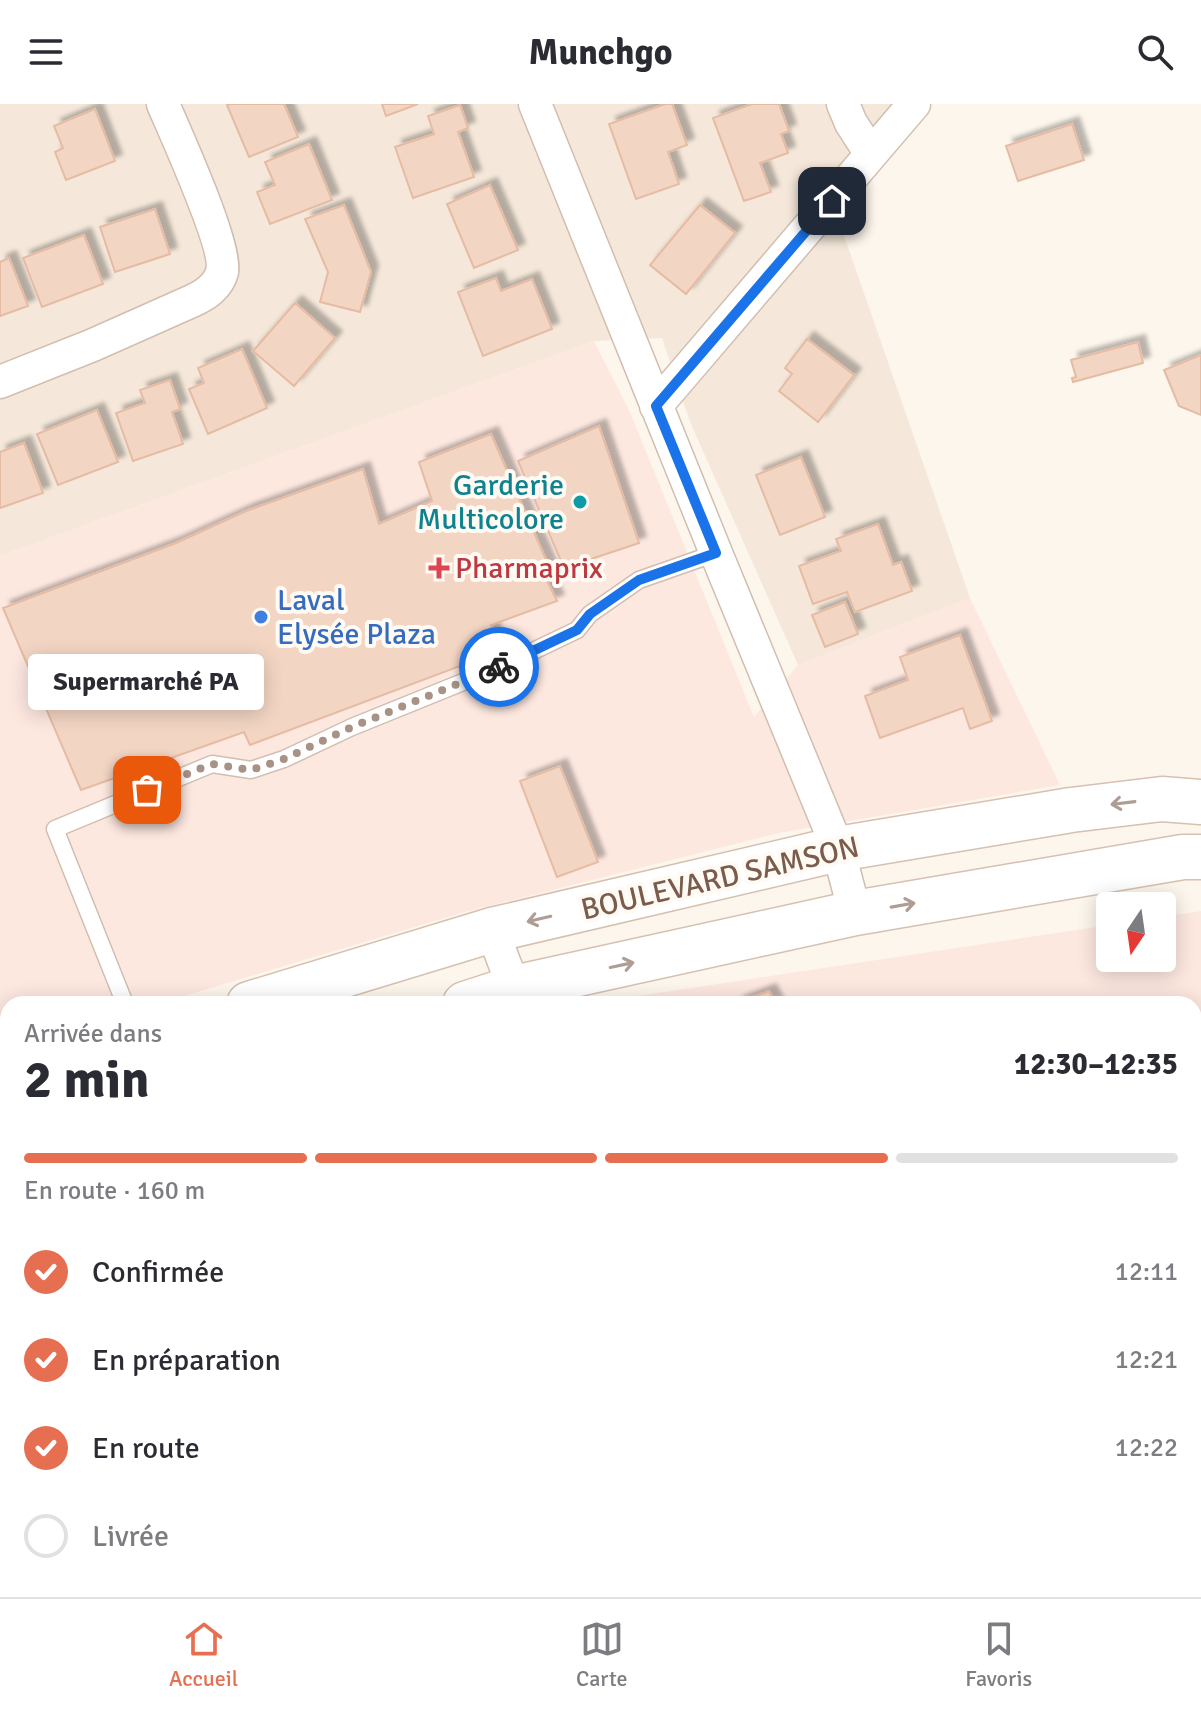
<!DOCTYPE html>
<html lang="fr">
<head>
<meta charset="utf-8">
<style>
	:root { --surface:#fff; --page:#f7f7f7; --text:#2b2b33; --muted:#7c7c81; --line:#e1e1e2; --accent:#e76f51 }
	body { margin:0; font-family:Signika,sans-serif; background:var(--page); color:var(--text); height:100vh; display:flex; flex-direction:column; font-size:30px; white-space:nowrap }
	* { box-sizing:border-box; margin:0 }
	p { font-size:26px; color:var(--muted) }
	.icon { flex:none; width:44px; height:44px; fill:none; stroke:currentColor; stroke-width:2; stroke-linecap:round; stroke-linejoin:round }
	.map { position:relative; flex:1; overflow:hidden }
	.drawer { position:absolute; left:0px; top:892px; width:1202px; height:602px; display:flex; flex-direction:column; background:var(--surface); border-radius:24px 24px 0 0; box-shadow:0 4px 20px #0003 }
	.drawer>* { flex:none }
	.needle { width:52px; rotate:193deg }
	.controls { position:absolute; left:1096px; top:788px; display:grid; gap:16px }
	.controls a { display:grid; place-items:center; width:80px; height:80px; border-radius:8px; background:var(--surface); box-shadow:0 4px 20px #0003; font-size:40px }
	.pin { position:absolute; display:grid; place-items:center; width:68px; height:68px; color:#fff; margin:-34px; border-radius:16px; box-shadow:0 4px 12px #0006 }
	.courier { position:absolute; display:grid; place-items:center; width:80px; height:80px; margin:-40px; border:6px solid #1a73e8; border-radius:50%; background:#fff; color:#222; box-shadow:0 2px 10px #0007 }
	.bubble { position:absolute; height:56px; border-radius:8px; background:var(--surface); box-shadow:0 4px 20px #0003; font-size:26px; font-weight:700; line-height:56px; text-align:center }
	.headline em { font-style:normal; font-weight:700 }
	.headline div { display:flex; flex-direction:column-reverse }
	.headline { display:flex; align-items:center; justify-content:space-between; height:136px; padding:0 24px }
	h1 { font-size:52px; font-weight:700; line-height:60px }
	.bar { display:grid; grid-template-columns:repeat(4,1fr); gap:12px 8px; align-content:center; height:96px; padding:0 24px }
	.bar i { height:10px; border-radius:6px; background:var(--line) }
	.bar .selected { background:var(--accent) }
	.bar p { grid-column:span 4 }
	ol { padding:0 24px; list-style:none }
	li { display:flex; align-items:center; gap:24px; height:88px }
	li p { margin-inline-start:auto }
	li .icon { padding:8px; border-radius:50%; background:var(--accent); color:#fff; stroke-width:4 }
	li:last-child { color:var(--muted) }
	li i { width:44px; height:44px; border:4px solid var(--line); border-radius:50% }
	header { display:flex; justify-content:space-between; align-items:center; height:104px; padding:0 24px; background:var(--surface); font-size:36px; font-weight:700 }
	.menu { display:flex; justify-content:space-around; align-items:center; height:112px; border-top:2px solid var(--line); background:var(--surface); font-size:22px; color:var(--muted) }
	.menu a { display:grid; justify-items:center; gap:4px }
	.menu .selected { color:var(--accent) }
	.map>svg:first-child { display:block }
	.residential { fill:#f5e8da }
	.commercial { fill:#fde8e0 }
	.green { fill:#d8ecc9 }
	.building { fill:#f3d5c3; stroke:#e6bba3; stroke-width:2; filter:url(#shadow) }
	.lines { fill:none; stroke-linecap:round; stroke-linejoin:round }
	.lane-casing { stroke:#d1beb0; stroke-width:19 }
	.street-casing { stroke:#d1beb0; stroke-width:35 }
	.secondary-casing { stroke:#d6c0b0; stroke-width:47 }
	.lane { stroke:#fff; stroke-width:16 }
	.street { stroke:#fff; stroke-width:32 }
	.secondary { stroke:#fff; stroke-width:44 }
	.oneway { stroke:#af9d94 }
	.done { stroke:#a89285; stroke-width:8; stroke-dasharray:0 14.4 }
	.route { stroke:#1a73e8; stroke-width:10 }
	.culture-dot { fill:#0f9aa8; stroke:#fffaf3; stroke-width:3 }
	.health-dot { fill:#e0444e; stroke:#fffaf3; stroke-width:3 }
	.shop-dot { fill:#3f7fe0; stroke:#fffaf3; stroke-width:3 }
	.labels { text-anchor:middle; stroke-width:8; stroke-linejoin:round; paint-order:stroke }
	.culture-label { font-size:30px; fill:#0d838f; stroke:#fffaf3; text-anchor:end }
	.health-label { font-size:30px; fill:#be3a42; stroke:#fffaf3; text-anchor:start }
	.shop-label { font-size:30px; fill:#366cbe; stroke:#fffaf3; text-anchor:start }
	.street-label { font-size:30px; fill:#7a5c4d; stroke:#fffaf3 }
</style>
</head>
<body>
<header><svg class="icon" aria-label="menu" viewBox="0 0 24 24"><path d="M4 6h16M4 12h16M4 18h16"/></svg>Munchgo<svg class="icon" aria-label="search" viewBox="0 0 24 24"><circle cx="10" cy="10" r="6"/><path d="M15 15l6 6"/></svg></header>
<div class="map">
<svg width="1201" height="1493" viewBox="0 0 1201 1493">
	<defs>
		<filter id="shadow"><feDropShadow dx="7" dy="-7" stdDeviation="2" flood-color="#0004"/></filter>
	</defs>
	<rect width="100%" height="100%" fill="#fdf6ec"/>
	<path class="residential" d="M0 0H914L832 97 970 494 798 561 690 318 662 234 594 237 0 452Z
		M1201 1170V1493H0V1363L8 1362V1486H1194V1173Z"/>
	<path class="commercial" d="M594 237 630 308 754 613 798 561 970 494 1060 681 779 729 465 808 157 900H8V943L0 946V452Z
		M1201 807V1171L1194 1174V900H584L1110 821V854H1162V813Z
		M8 1070V1300L0 1301V1072Z"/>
	<path class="green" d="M830 1486H1152L1154 1493H811Z"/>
	<path class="building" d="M230 0H284L298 33 249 53 227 1Z
		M382 0H418L386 12Z
		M665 0H672L687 41 668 48 679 80 636 95 609 20Z
		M752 0H779L789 27 781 30 788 49 760 59 771 88 744 97 713 14Z
		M460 1 468 24 458 28 474 73 413 94 395 43 434 30 428 12Z
		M95 5 115 57 66 76 55 48 63 44 54 22Z
		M1072 20 1084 56 1018 77 1006 42Z
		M309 40 332 96 270 120 257 88 275 81 265 58Z
		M490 81 518 146 474 164 447 100Z
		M344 101 371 168 360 208 320 198 328 168 305 115Z
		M700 101 735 129 686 190 650 161Z
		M155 105 170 150 115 168 100 123Z
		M84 131 103 180 42 203 23 154Z
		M9 154 28 202 0 212V158Z
		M496 174 501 187 532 175 552 225 483 252 458 188Z
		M295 199 335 234 294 282 253 247Z
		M807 235 854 271 818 318 779 287 792 270 785 264Z
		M1138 238 1143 259 1073 278 1072 274 1076 273 1071 256Z
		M242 245 267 304 208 330 189 285 204 279 198 264Z
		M1201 251V311L1179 302 1164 266Z
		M170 276 180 305 172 308 183 340 133 357 116 309 145 299 140 286Z
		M97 306 118 358 58 381 37 330Z
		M599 322 639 439 564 464 518 357Z
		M491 330 553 472 546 475 557 497 491 521 500 547 250 641 244 628 81 686 3 504 176 439 246 407 363 365 379 420 432 397 419 358Z
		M24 339 43 389 0 404V348Z
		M801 353 825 413 780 431 756 371Z
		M878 420 893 461 901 458 912 487 855 508 847 488 813 500 799 462 841 447 836 435Z
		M845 498 858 530 825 543 812 511Z
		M960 531 992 617 970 625 963 604 880 634 865 592 908 576 900 553Z
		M560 662 598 758 557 773 520 677Z
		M769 887 776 900H735Z
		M1201 989V1107L1194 1110V991Z
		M8 1120V1209L0 1177V1122Z
		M8 1219V1282L0 1284V1221Z
		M0 1392H8V1441L0 1442Z
		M340 1486H359L361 1493H318Z
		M383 1486H433L435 1493H385Z"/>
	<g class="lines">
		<defs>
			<path id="lane" d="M125 900 55 725 212 660 251 666 284 655 352 623 500 563 577 526 590 510 639 476 716 449"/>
			<path id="street" d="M535 0 716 449 838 745 855 809
				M843 0 851 19 871 50
				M0 278 93 241 192 197C205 191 218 183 222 168 228 144 175 28 163 0
				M656 302 914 0
				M492 826 520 900
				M1194 1310 1201 1307
				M0 1331 8 1330
				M492 1486 495 1493
				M1181 1486 1184 1493
				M721 1493 742 1486"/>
			<path id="secondary" d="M249 900 492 826 838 745 1071 706 1162 695 1201 698
				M465 900 514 884 855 809 1183 753H1201
				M0 975 8 973
				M0 1042 8 1039"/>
		</defs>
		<use href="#lane" class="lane-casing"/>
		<use href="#street" class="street-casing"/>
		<use href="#secondary" class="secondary-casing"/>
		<use href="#lane" class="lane"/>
		<use href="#street" class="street"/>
		<use href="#secondary" class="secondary"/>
	</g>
	<defs><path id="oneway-shaft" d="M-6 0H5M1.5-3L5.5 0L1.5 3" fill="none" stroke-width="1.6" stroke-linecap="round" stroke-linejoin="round" transform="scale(2)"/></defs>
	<g class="oneway">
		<use href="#oneway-shaft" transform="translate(1123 699) rotate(173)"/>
		<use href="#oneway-shaft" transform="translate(903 801) rotate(-10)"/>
		<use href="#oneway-shaft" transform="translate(539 815) rotate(167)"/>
		<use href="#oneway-shaft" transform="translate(622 861) rotate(-12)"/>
	</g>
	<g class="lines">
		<path class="done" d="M147 686 212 660 251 666 284 655 352 623 499 563"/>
		<path class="route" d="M499 563 577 526 590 510 639 476 716 449 656 302 832 97"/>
	</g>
	<circle class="culture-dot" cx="580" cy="398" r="8"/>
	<path class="health-dot" d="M435 452h8v8h8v8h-8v8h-8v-8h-8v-8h8z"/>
	<circle class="shop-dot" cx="261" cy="513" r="8"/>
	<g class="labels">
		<g class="culture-label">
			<text x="564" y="391">Garderie<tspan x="564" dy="34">Multicolore</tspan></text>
		</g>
		<g class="health-label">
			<text x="455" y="474">Pharmaprix</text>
		</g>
		<g class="shop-label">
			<text x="277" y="506">Laval<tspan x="277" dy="34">Elysée Plaza</tspan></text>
		</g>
		<g class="street-label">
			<text transform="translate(720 774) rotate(-13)" y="10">BOULEVARD SAMSON</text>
		</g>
	</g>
</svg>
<div class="controls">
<a><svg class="needle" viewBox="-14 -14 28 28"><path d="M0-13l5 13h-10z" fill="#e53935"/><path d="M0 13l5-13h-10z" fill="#7c7c81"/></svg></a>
</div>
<div class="pin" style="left:147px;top:686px;background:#ea580c"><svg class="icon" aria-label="bag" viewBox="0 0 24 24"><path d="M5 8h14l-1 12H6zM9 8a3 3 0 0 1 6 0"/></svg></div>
<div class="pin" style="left:832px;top:97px;background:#1f2937"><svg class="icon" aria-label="home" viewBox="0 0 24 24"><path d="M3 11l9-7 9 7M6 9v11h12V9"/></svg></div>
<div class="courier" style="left:499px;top:563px"><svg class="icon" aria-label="bike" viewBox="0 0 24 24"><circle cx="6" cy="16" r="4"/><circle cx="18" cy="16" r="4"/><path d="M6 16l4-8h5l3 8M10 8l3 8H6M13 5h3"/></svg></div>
<div class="bubble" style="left:28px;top:550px;width:236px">Supermarché PA</div>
<section class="drawer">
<div class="headline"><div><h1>2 min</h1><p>Arrivée dans</p></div><em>12:30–12:35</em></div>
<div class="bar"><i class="selected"></i><i class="selected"></i><i class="selected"></i><i></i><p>En route · 160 m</p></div>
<ol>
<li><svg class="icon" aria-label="check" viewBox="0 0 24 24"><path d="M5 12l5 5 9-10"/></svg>Confirmée<p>12:11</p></li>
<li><svg class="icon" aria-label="check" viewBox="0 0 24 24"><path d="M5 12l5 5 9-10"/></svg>En préparation<p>12:21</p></li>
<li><svg class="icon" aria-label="check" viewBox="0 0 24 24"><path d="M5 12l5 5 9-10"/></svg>En route<p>12:22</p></li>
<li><i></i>Livrée</li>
</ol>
</section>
</div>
<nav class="menu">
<a class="selected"><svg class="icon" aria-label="home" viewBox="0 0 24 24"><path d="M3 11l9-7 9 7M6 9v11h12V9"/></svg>Accueil</a>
<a><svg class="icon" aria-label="map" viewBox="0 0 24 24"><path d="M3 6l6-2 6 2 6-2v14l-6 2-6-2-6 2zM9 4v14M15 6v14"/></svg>Carte</a>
<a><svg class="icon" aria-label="saved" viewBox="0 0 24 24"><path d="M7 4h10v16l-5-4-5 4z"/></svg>Favoris</a>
</nav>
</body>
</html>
